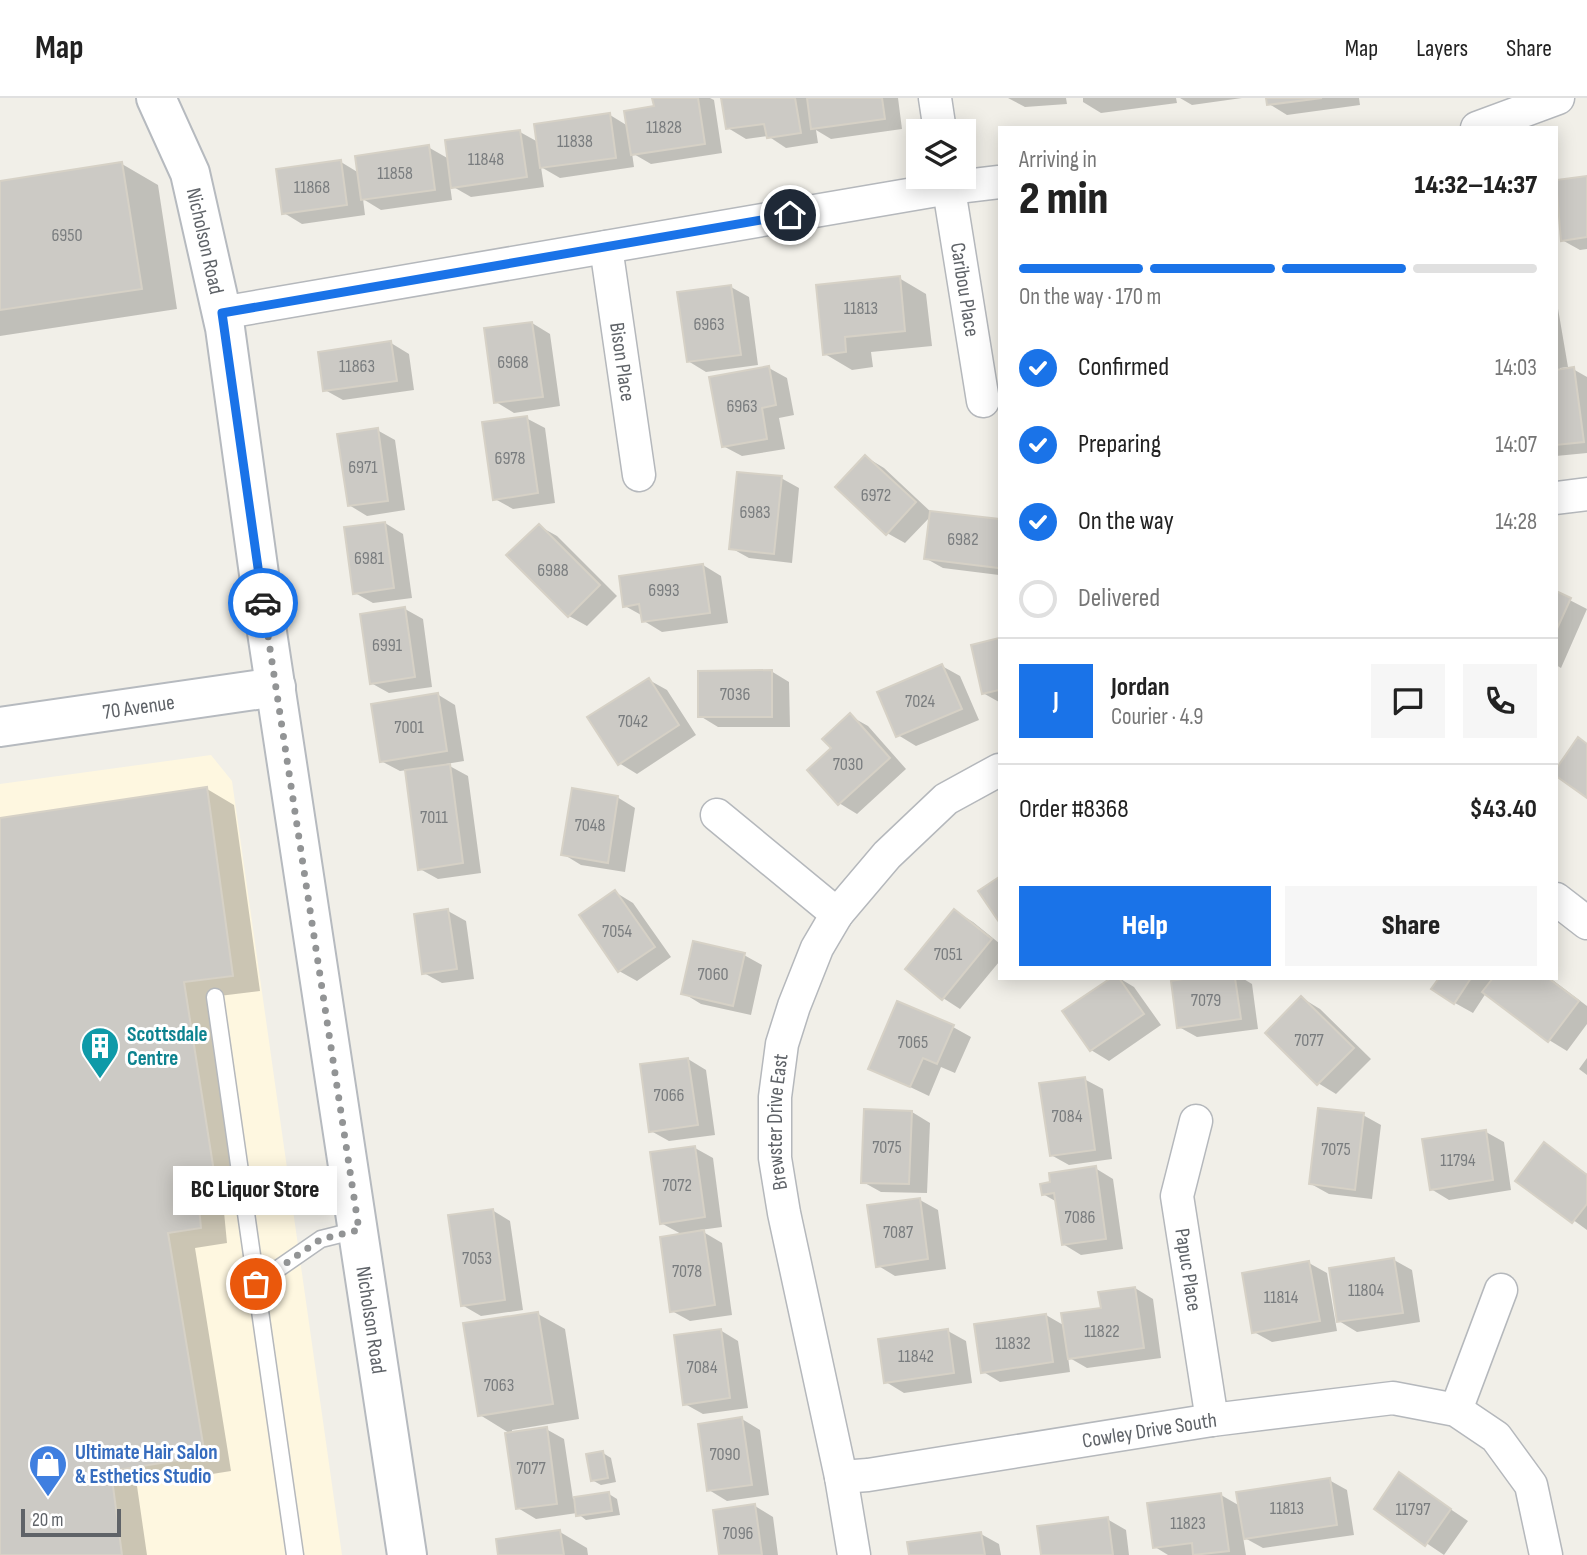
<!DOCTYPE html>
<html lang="en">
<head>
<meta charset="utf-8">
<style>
	:root { --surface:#fff; --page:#f6f6f6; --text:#222; --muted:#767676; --line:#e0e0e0; --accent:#1a73e8 }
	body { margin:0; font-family:"Sofia Sans Condensed",sans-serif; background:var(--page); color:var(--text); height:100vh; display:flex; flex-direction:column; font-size:26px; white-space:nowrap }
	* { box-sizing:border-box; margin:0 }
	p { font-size:23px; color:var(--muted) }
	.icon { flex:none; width:38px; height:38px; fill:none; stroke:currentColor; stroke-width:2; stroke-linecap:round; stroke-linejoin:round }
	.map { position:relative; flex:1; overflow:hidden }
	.drawer { position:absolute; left:998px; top:28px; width:560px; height:854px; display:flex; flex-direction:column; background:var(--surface); border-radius:0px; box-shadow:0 4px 18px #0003 }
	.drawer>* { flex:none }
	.fabs { position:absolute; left:906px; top:21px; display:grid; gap:14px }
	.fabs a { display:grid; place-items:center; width:70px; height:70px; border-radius:0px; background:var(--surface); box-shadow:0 4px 18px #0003; font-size:35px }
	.scale { position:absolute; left:21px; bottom:18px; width:100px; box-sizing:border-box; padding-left:7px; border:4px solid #5f6368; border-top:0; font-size:19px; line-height:24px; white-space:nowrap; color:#5f6368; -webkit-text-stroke:5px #fff; paint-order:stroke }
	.pin { position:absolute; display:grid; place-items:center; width:60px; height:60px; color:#fff; margin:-30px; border:4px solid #fff; border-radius:50%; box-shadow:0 2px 7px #0007 }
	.courier { position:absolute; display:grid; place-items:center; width:70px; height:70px; margin:-35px; border:5px solid #1a73e8; border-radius:50%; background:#fff; color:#222; box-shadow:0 2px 9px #0007 }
	.bubble { position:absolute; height:49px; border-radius:0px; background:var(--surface); box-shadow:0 4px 18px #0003; font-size:23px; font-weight:800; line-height:49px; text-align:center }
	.overview em { font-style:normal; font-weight:800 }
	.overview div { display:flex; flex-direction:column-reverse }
	.overview { display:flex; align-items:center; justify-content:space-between; height:119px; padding:0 21px }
	h1 { font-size:46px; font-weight:800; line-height:52px }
	.bar { display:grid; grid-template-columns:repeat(4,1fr); gap:10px 7px; align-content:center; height:84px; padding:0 21px }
	.bar i { height:9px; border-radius:5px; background:var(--line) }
	.bar .current { background:var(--accent) }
	.bar p { grid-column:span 4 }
	.line { display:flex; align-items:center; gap:18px; padding:0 21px; border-top:2px solid var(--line) }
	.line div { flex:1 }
	.round { display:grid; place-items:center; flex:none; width:74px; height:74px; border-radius:0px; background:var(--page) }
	ol { padding:0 21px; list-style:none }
	li { display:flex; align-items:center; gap:21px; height:77px }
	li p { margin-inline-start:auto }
	li .icon { padding:7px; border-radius:50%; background:var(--accent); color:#fff; stroke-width:4 }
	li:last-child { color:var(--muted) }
	li i { width:38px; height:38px; border:4px solid var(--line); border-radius:50% }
	.primary-button { display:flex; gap:14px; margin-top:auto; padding:14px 21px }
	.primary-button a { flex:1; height:80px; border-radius:0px; background:var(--accent); color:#fff; font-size:28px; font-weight:800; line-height:80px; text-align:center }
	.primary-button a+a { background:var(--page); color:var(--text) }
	header { display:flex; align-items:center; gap:42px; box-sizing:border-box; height:98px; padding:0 35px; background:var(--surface); border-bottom:2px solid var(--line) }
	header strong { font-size:33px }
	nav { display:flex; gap:38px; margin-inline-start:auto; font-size:24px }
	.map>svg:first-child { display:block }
	.commercial { fill:#fef7e0 }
	.shadow { fill:#0003 }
	.building { fill:#cccac5; stroke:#d6d1c6; stroke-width:2 }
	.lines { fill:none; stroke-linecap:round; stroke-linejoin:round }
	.lane-casing { stroke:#b5b8bc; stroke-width:19 }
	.street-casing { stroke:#b5b8bc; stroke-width:35 }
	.secondary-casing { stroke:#b6babf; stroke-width:42 }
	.lane { stroke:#fff; stroke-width:16 }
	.street { stroke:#fff; stroke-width:32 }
	.secondary { stroke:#fff; stroke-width:38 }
	.done { stroke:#929495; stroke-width:7; stroke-dasharray:0 12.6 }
	.route { stroke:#1a73e8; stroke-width:9 }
	.labels { text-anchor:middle; stroke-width:6; stroke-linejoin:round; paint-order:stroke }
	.number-label { font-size:18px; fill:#7a7d7f }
	.street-label { font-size:21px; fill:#5f6368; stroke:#fff }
	.culture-label { font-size:21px; font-weight:bold; fill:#0d838f; stroke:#fff; text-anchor:start }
	.shop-label { font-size:21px; font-weight:bold; fill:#366cbe; stroke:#fff; text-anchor:start }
</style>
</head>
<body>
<header>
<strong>Map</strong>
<nav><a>Map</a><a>Layers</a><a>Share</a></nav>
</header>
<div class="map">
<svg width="1587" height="1457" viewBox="0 0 1587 1457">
	<rect width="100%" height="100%" fill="#f1efe8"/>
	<path class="commercial" d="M211 657 232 683 342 1457H0V686Z"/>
	<path class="shadow" d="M654 0H710L714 2 722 55 651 66 632 55 634 69 560 80 541 69 544 89 471 99 450 87 452 102 381 112 363 101 365 117 302 126 284 115 341 64 359 75 428 49 449 61 520 34 538 44 610 17 628 28 656 9Z
		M723 0H898L902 31 831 41 816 32 818 45 786 50 768 38 746 41 728 30Z
		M1008 0H1066L1067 6 1025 9Z
		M1083 0H1176L1177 5 1101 15 1083 4Z
		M1180 0H1242L1192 7Z
		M1268 0H1359L1360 7 1287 17 1269 6Z
		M122 66 158 87 177 211 0 238V85Z
		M1587 80V151L1580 152 1562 142 1556 84Z
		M899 180 926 196 932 248 871 254 873 269 852 272 825 256Z
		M731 189 749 199 758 267 706 274 688 263Z
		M1556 199 1568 269 1560 270V273L1573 271 1587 279V355L1556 358Z
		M532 225 550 236 560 308 514 315 496 304Z
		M391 245 409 256 414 292 343 302 325 292Z
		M769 270 787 280 794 317 779 320 785 351 742 358 723 348Z
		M526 320 545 330 555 405 513 411 495 401Z
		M377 332 395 342 405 412 367 418 349 407Z
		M866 359 884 370 932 415 999 422V477L943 470 925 460 931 418 905 445 887 435Z
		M781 380 799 390 792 465 749 460 731 450Z
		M385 425 403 436 412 500 373 505 355 495Z
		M539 428 557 438 617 498 587 528 569 518Z
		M703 467 721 478 728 525 662 534 644 523 643 518 625 508Z
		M1556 495 1587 511 1561 570 1556 567Z
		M405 511 423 521 432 589 389 595 371 585Z
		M999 542V604L983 595 973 548Z
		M942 568 960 578 979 622 916 648 898 637Z
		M771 573 789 584 790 629H718L700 618Z
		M649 582 667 592 696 637 637 676 619 665Z
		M437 596 455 607 464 663 446 666 468 678 481 775 438 781 420 771 407 672 400 673 381 663Z
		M850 618 868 628 906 671 857 716 839 705 834 651Z
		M207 691 234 707 260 893 211 899 241 1096 224 1114 227 1145 195 1150 231 1373 137 1388 147 1457H0V722Z
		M617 699 635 710 625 774 581 767 563 756Z
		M615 794 633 805 671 859 637 883 619 873Z
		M448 813 466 823 474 881 442 885 424 875Z
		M955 813 973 824 999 845V864L960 911 943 900Z
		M744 857 762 867 751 917 701 906 683 895Z
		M1114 880H1119L1134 889 1161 927 1109 963 1091 952Z
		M1202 880H1242L1252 886 1258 931 1197 939 1179 929Z
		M1441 880H1550L1587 908V926L1567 953 1549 942 1486 895 1473 915 1455 905Z
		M1302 900 1320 911 1371 961 1336 996 1318 985Z
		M953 929 971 939 955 975 941 969 929 998 870 970Z
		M1587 960V977L1579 971Z
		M688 961 706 972 715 1037 669 1043 651 1033Z
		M1084 981 1103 991 1112 1061 1069 1067 1051 1057Z
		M912 1014 930 1025 927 1095 881 1094 863 1084Z
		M1363 1017 1381 1027 1372 1101 1329 1096 1311 1086Z
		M1486 1034 1504 1044 1511 1092 1449 1102 1431 1091Z
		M1544 1047 1587 1076V1132L1518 1082Z
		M695 1050 713 1060 722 1129 700 1132 722 1145 732 1217 690 1223 672 1213 683 1137 661 1125Z
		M1095 1070 1113 1081 1123 1151 1081 1157 1063 1146 1057 1104 1043 1096Z
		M920 1102 938 1112 946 1171 895 1178 877 1167Z
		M492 1112 510 1123 523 1212 481 1218 462 1207Z
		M1394 1162 1412 1172 1420 1224 1357 1234 1339 1223Z
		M1309 1165 1327 1175 1337 1233 1272 1244 1254 1234Z
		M1135 1190 1153 1201 1161 1260 1087 1270 1068 1259 1070 1274 1000 1284 982 1273 1046 1217 1065 1228 1103 1211Z
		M538 1216 565 1231 579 1321 512 1332V1335L546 1331 564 1341 573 1401 609 1396 617 1401 620 1417 586 1422 577 1415 536 1421 518 1410 511 1336 480 1317Z
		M720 1232 738 1243 748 1310 703 1316 685 1306Z
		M948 1233 966 1243 972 1285 904 1295 886 1284Z
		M742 1321 760 1332 769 1397 727 1403 709 1392Z
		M603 1355 611 1360 616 1384 601 1387 592 1382Z
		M1400 1377 1468 1423 1444 1457 1376 1411Z
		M1329 1382 1347 1392 1354 1437 1263 1450 1243 1439 1246 1457H1168L1155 1449 1221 1397 1240 1408Z
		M755 1408 773 1419 778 1457H721Z
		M1107 1421 1126 1432 1129 1457H1043Z
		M560 1434 587 1450 588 1457H500Z
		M981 1436 999 1446 1001 1457H911Z"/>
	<path class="building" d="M652 0H698L705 46 631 57 624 13 654 8Z
		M721 0H795L801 35 767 40 764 26 726 31Z
		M807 0H882L885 21 811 31Z
		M1266 0H1322L1267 7Z
		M610 15 616 60 540 70 534 26Z
		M520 32 527 79 451 90 445 42Z
		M429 47 435 92 361 102 355 58Z
		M341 62 347 107 282 116 276 71Z
		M122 64 142 191 0 212V83Z
		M1587 78V139L1561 143 1556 82Z
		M900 178 905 233 845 239 846 254 823 257 816 187Z
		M731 187 741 257 687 264 677 194Z
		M532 224 543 299 494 305 484 230Z
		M391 243 397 283 323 293 318 254Z
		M769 268 776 307 762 310 767 341 722 349 709 279Z
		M1574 269 1584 344 1556 347V272Z
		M527 318 538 395 493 402 482 324Z
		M378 330 388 403 348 408 337 336Z
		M865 357 916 404 886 437 835 389Z
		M737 374 782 378 774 456 729 451Z
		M930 413 999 421V470L924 461Z
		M385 424 394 490 353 496 344 429Z
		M539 426 600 487 568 519 506 457Z
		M703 466 710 515 642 524 639 506 623 509 619 478Z
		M1556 493 1571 500 1556 533Z
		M405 509 415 579 370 586 360 516Z
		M999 540V592L982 596 971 547Z
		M942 566 962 611 896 639 877 594Z
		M772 572V619H698V573Z
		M649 580 679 627 618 667 587 619Z
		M438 595 447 653 380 664 371 606Z
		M850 615 890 660 838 707 807 672 831 650 822 641Z
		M1578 639 1587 646V700L1556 678V671Z
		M450 666 463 765 418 772 405 672Z
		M207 689 233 878 184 884 215 1080 198 1098 201 1130 168 1135 205 1358 111 1373 122 1457H0V720Z
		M572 690 618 698 608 765 561 757Z
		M999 779V824L978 793Z
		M615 792 655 849 618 874 579 817Z
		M448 811 457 871 422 876 414 816Z
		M954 811 992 841 942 902 905 871Z
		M693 843 745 855 733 908 681 896Z
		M1111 880H1119L1144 916 1090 953 1062 913Z
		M1189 880H1235L1241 921 1177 930 1171 883Z
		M1439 880H1471L1454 906 1431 891Z
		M1493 880H1548L1579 903 1548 944 1482 894Z
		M1301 898 1354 950 1317 987 1265 935Z
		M897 903 954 927 937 966 923 960 910 989 868 971Z
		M688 960 698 1027 649 1034 640 966Z
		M1085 979 1095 1052 1050 1058 1039 985Z
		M1318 1010 1364 1015 1355 1092 1309 1086Z
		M864 1011 912 1013 909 1086 861 1085Z
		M1486 1032 1493 1082 1430 1092 1422 1041Z
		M1544 1044 1587 1077V1106L1572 1125 1515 1083Z
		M695 1048 705 1119 660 1126 650 1054Z
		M1096 1068 1106 1141 1062 1147 1054 1095 1042 1097 1040 1086 1050 1084 1049 1075Z
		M920 1100 928 1161 876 1169 867 1107Z
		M493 1111 505 1202 461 1208 448 1117Z
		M704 1132 715 1207 670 1214 660 1139Z
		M1394 1160 1403 1215 1337 1224 1329 1170Z
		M1309 1163 1320 1223 1252 1235 1242 1175Z
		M1135 1189 1144 1250 1068 1261 1061 1215 1101 1210 1098 1194Z
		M538 1214 553 1306 478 1318 463 1225Z
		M1046 1216 1053 1264 981 1275 974 1226Z
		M721 1231 730 1300 683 1307 674 1237Z
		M948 1231 954 1275 884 1285 878 1241Z
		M742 1319 752 1387 707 1393 698 1326Z
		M547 1329 557 1406 516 1411 505 1335Z
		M603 1353 608 1380 591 1383 586 1356Z
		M1399 1374 1451 1411 1425 1448 1374 1411Z
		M1330 1380 1337 1427 1244 1441 1236 1394Z
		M609 1394 612 1413 576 1418 574 1399Z
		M1221 1395 1229 1453 1193 1457 1192 1445 1153 1450 1147 1405Z
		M755 1406 762 1457H719L713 1412Z
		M1108 1419 1113 1457H1041L1037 1428Z
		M560 1432 564 1457H498L496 1441Z
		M981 1434 985 1457H909L907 1444Z"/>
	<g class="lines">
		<defs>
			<path id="lane" d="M215 899 295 1457
				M256 1186 321 1141 357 1132"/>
			<g id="street">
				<path d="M935 0 940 33"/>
				<path d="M1477 30 1558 0"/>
				<path id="s1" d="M947 79 983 303"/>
				<path id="s2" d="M606 149 639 377"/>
				<path d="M221 215 949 90 999 84"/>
				<path d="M1556 400 1587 396"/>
				<path d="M717 717 837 816"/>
				<path d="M1556 801 1587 825"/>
				<path id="s3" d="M1196 1023 1177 1098 1212 1322"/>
				<path d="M1456 1312 1501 1192"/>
				<path id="s4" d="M841 1379 868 1377 1212 1322 1393 1300 1456 1312 1496 1339 1531 1387 1546 1457"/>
				<path id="s5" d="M854 1457 841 1379 784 1115 775 1060V999L782 946 794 908 817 850 837 816 887 757 946 701 999 672"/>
			</g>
			<g id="secondary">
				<path id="s6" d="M156 0 190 75 225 230 267 534 407 1457"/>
				<path id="s7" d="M0 629 276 589"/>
			</g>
		</defs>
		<use href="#lane" class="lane-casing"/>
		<use href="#street" class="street-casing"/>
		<use href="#secondary" class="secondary-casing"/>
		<use href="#lane" class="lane"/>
		<use href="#street" class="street"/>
		<use href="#secondary" class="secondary"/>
	</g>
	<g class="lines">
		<path class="done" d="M256 1186 321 1141 359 1132 263 505"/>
		<path class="route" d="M263 505 222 215 790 117"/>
	</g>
	<defs>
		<symbol id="building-pin" viewBox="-11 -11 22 30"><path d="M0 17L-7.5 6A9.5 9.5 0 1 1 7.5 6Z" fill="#0f9aa8" stroke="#fff"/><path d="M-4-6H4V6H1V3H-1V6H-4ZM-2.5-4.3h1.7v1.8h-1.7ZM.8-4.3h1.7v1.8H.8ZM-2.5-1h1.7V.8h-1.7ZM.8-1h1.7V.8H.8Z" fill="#fff"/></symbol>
		<symbol id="shop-pin" viewBox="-11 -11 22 30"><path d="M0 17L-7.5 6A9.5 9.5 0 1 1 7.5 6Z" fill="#3f7fe0" stroke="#fff"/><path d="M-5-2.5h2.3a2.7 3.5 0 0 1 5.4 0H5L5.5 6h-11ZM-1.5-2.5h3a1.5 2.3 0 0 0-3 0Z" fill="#fff"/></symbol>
	</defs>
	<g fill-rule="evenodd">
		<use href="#building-pin" x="78" y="926" width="44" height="60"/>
		<use href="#shop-pin" x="26" y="1344" width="44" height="60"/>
	</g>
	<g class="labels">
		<g class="number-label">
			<text x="664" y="35">11828</text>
			<text x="575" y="49">11838</text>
			<text x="486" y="67">11848</text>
			<text x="395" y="81">11858</text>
			<text x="312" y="95">11868</text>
			<text x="67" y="143">6950</text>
			<text x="861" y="216">11813</text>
			<text x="709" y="232">6963</text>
			<text x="513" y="270">6968</text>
			<text x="357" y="274">11863</text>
			<text x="742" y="314">6963</text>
			<text x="510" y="366">6978</text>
			<text x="363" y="375">6971</text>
			<text x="876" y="403">6972</text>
			<text x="755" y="420">6983</text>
			<text x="963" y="447">6982</text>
			<text x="369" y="466">6981</text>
			<text x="553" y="478">6988</text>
			<text x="664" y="498">6993</text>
			<text x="387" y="553">6991</text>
			<text x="735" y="602">7036</text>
			<text x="920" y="609">7024</text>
			<text x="633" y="629">7042</text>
			<text x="409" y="635">7001</text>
			<text x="848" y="672">7030</text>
			<text x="434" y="725">7011</text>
			<text x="590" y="733">7048</text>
			<text x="617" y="839">7054</text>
			<text x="948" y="862">7051</text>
			<text x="713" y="882">7060</text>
			<text x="1206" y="908">7079</text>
			<text x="1309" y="948">7077</text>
			<text x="913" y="950">7065</text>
			<text x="669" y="1003">7066</text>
			<text x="1067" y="1024">7084</text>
			<text x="887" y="1055">7075</text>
			<text x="1336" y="1057">7075</text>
			<text x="1458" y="1068">11794</text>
			<text x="677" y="1093">7072</text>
			<text x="1080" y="1125">7086</text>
			<text x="898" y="1140">7087</text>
			<text x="477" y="1166">7053</text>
			<text x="687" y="1179">7078</text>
			<text x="1366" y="1198">11804</text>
			<text x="1281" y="1205">11814</text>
			<text x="1102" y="1239">11822</text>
			<text x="1013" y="1251">11832</text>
			<text x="916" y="1264">11842</text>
			<text x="702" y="1275">7084</text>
			<text x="499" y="1293">7063</text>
			<text x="725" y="1362">7090</text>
			<text x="531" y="1376">7077</text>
			<text x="1287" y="1416">11813</text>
			<text x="1413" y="1417">11797</text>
			<text x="1188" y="1431">11823</text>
			<text x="738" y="1441">7096</text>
		</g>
		<g class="street-label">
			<text dy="7" stroke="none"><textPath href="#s6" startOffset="152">Nicholson Road</textPath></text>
			<text dy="7" stroke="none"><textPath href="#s1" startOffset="114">Caribou Place</textPath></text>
			<text dy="7" stroke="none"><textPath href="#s2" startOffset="116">Bison Place</textPath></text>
			<text dy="7" stroke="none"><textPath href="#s7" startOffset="140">70 Avenue</textPath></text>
			<text dy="7" stroke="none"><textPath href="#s5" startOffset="441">Brewster Drive East</textPath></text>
			<text dy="7" stroke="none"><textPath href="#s3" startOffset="152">Papuc Place</textPath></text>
			<text dy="7" stroke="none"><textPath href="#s6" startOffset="1244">Nicholson Road</textPath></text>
			<text dy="7" stroke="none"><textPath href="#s4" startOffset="312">Cowley Drive South</textPath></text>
		</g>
		<g class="culture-label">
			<text x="127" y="943">Scottsdale<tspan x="127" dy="24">Centre</tspan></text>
		</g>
		<g class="shop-label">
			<text x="75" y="1361">Ultimate Hair Salon<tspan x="75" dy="24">&amp; Esthetics Studio</tspan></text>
		</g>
	</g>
</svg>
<div class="fabs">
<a><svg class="icon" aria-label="layers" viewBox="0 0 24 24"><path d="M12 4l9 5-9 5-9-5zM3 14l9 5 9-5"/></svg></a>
</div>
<div class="scale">20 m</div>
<div class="pin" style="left:256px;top:1186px;background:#ea580c"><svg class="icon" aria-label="bag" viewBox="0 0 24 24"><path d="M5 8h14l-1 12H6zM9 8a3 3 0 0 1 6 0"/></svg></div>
<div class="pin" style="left:790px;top:117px;background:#1f2937"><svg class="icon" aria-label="home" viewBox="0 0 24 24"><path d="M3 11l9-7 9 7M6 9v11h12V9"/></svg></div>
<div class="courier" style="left:263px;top:505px"><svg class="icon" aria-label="car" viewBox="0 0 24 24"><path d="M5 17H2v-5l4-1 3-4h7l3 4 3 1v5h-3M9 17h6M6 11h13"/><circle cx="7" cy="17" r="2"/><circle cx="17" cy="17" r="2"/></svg></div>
<div class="bubble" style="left:173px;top:1068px;width:164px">BC Liquor Store</div>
<section class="drawer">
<div class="overview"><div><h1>2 min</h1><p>Arriving in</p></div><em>14:32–14:37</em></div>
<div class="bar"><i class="current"></i><i class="current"></i><i class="current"></i><i></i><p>On the way · 170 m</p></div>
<ol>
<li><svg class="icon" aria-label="check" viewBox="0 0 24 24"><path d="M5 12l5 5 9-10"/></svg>Confirmed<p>14:03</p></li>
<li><svg class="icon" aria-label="check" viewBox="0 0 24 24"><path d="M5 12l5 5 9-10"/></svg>Preparing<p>14:07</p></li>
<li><svg class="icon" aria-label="check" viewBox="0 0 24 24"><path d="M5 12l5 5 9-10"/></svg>On the way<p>14:28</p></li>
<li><i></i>Delivered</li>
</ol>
<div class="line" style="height:126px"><b class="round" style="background:var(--accent);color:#fff">J</b><div><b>Jordan</b><p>Courier · 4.9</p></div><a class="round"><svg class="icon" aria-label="chat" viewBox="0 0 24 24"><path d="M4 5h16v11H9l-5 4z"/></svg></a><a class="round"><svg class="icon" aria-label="phone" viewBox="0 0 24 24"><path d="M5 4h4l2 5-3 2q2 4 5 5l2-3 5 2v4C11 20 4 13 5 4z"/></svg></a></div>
<div class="line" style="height:91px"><div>Order #8368</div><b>$43.40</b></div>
<div class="primary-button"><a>Help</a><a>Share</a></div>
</section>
</div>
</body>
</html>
